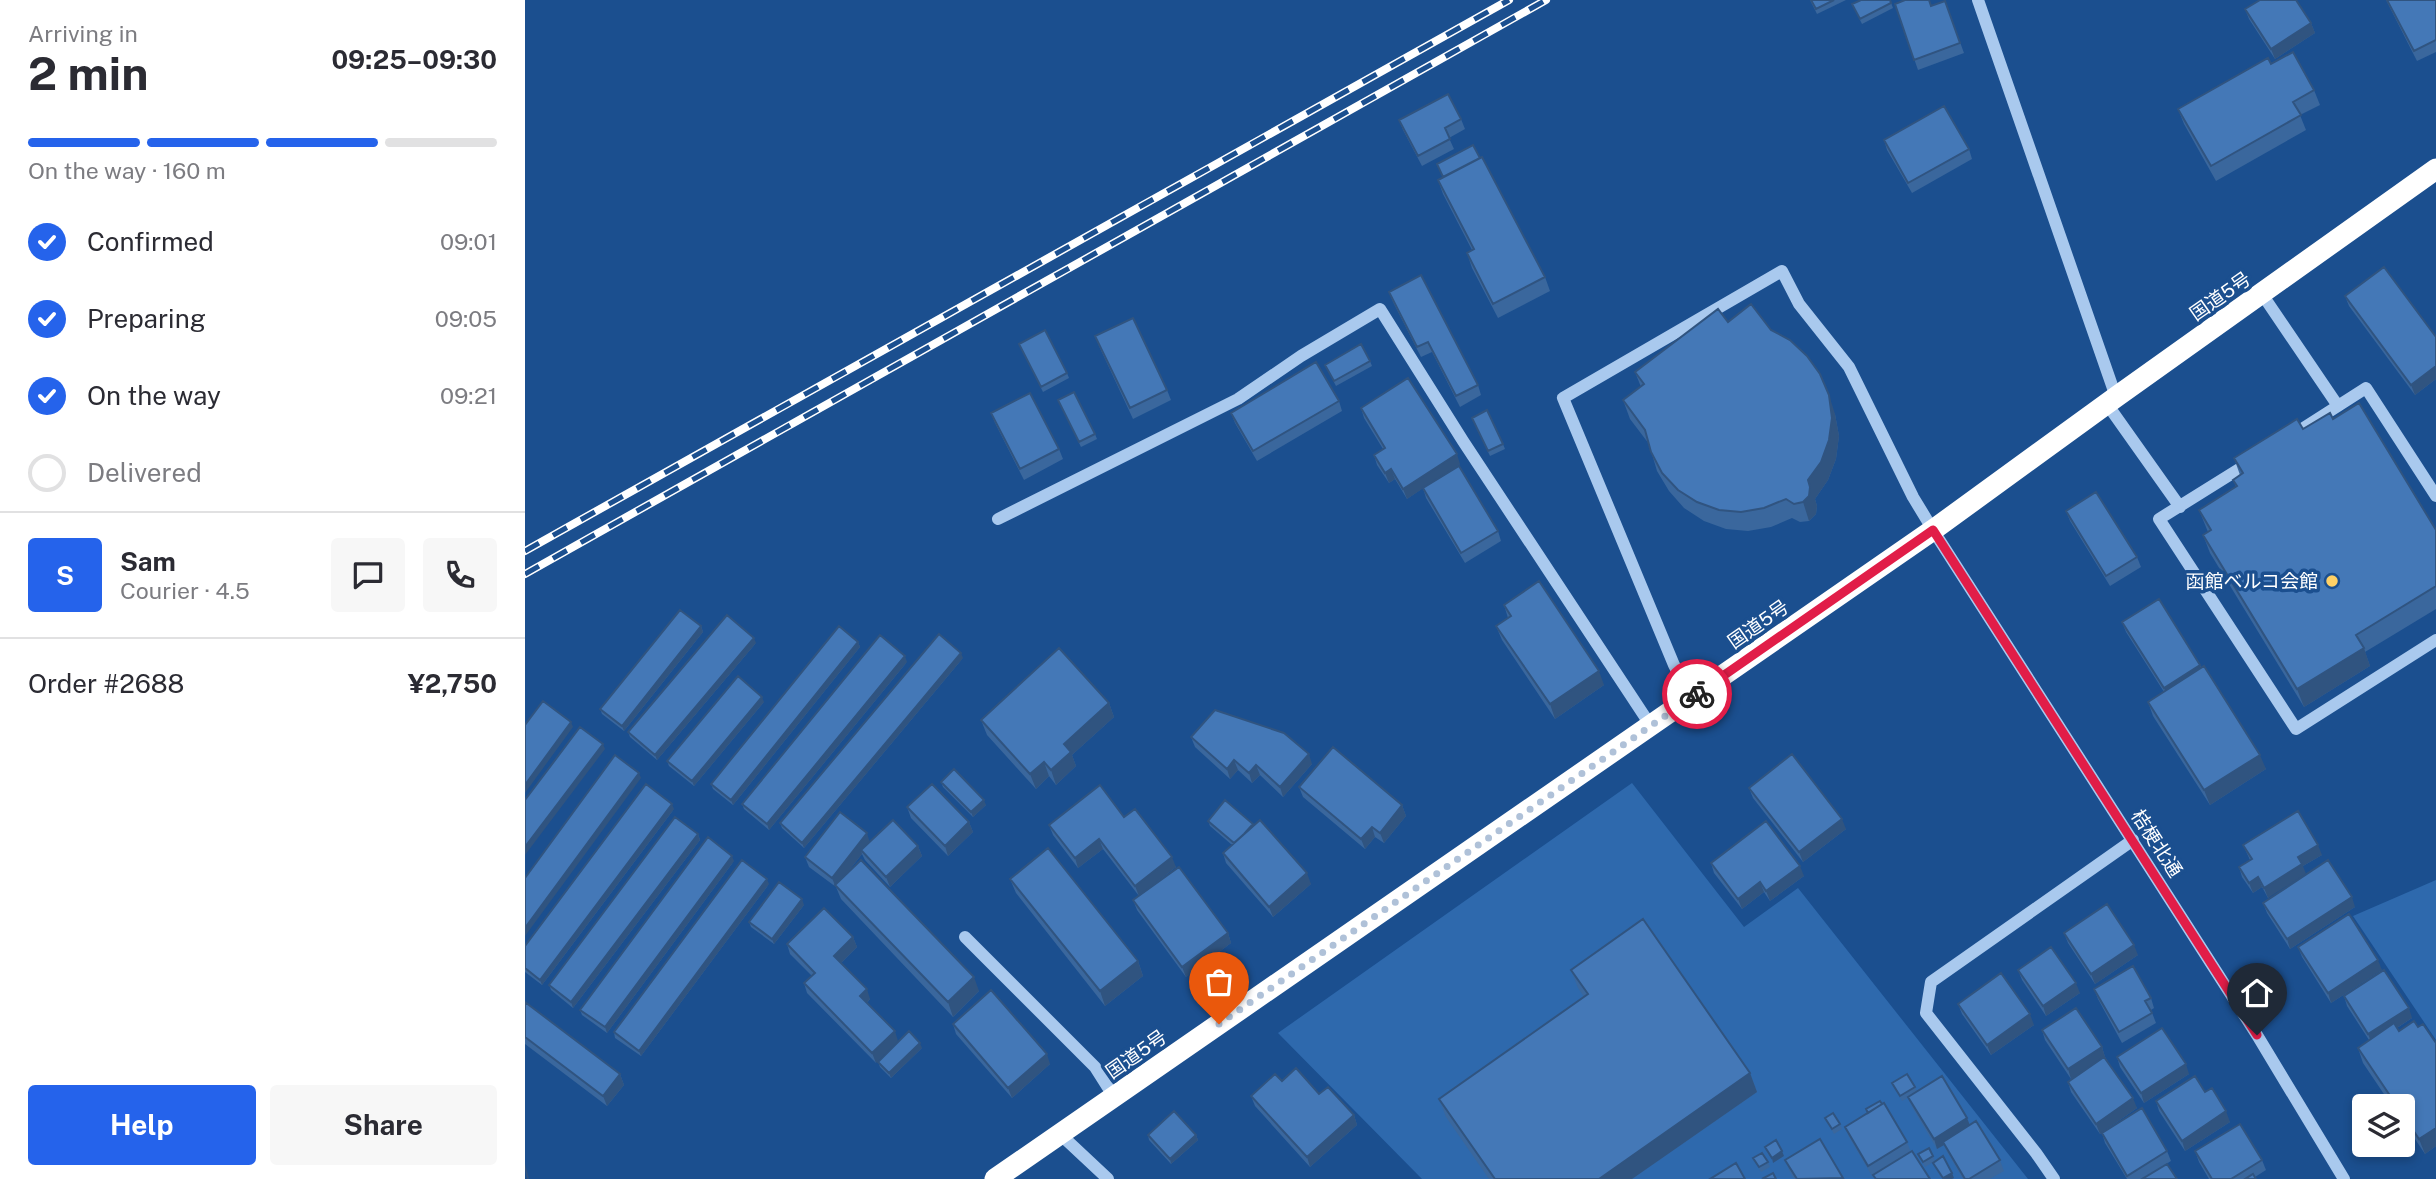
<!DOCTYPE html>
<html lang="en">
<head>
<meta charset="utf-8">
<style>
	:root { --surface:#fff; --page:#f7f7f7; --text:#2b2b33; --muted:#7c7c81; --line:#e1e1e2; --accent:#2563eb }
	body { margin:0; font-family:"Public Sans","Noto Sans JP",sans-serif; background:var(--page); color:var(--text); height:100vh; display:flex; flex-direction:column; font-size:26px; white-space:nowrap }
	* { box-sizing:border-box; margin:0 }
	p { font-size:23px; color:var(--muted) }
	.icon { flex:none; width:38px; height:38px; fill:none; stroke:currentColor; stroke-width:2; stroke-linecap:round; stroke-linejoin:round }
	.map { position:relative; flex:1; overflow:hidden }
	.panel { display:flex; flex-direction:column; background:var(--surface); width:525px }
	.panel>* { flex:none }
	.controls { position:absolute; left:1827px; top:1094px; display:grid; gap:14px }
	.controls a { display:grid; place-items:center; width:63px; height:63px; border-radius:7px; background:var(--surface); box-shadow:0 4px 10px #0003; font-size:35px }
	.pin { position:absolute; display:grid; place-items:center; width:60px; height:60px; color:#fff; margin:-72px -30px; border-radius:50% 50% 50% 0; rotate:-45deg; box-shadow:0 0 7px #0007 }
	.pin .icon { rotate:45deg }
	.courier { position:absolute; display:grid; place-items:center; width:70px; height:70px; margin:-35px; border:5px solid #e11d48; border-radius:50%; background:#fff; color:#222; box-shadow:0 2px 9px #0007 }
	.overview em { font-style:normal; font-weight:700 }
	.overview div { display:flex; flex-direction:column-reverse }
	.overview { display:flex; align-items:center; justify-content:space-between; height:119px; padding:0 28px }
	h1 { font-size:46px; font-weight:700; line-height:52px }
	.bar { display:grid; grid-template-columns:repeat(4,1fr); gap:10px 7px; align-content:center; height:84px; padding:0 28px }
	.bar i { height:9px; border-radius:5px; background:var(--line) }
	.bar .active { background:var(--accent) }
	.bar p { grid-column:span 4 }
	.line { display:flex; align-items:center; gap:18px; padding:0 28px; border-top:2px solid var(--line) }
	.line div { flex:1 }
	.round { display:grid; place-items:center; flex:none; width:74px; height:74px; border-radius:7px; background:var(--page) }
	ol { padding:0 28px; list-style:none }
	li { display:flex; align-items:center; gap:21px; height:77px }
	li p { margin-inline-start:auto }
	li .icon { padding:7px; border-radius:50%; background:var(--accent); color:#fff; stroke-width:4 }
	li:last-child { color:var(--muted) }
	li i { width:38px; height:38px; border:4px solid var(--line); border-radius:50% }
	.primary-button { display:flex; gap:14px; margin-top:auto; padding:14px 28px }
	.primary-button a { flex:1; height:80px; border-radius:7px; background:var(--accent); color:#fff; font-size:28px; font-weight:700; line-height:80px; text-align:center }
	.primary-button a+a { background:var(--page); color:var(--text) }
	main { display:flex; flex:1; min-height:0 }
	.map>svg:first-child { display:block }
	.green { fill:#2e69ad }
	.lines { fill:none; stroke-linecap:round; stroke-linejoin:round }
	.minor { stroke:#a9c9ee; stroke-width:12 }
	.highway { stroke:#fff; stroke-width:21 }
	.rail-casing { stroke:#fff; stroke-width:8 }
	.rail { stroke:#1b4f8f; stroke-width:5; stroke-dasharray:16; stroke-linecap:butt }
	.wall { fill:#3a679d }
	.shaded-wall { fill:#305480 }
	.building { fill:#4478b7; stroke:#305480; stroke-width:2 }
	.done { stroke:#afc1d8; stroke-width:7; stroke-dasharray:0 12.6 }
	.route { stroke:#e11d48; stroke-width:9 }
	.poi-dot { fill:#ffd166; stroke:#1b4f8f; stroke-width:2.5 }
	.labels { text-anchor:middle; stroke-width:7; stroke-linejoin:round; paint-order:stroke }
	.street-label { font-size:19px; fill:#fff; stroke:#1b4f8f }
	.poi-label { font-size:19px; fill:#fff; stroke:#1b4f8f; text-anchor:end }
</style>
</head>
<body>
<main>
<section class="panel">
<div class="overview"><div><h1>2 min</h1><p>Arriving in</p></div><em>09:25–09:30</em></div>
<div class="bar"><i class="active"></i><i class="active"></i><i class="active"></i><i></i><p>On the way · 160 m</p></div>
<ol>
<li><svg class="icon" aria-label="check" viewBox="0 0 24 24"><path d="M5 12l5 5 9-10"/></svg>Confirmed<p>09:01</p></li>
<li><svg class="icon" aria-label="check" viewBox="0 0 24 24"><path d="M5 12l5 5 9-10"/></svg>Preparing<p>09:05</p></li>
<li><svg class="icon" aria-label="check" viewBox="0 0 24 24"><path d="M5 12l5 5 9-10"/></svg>On the way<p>09:21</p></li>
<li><i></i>Delivered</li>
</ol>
<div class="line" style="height:126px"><b class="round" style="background:var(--accent);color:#fff">S</b><div><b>Sam</b><p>Courier · 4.5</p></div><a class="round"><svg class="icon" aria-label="chat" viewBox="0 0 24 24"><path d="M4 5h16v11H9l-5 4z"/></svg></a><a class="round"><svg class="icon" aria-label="phone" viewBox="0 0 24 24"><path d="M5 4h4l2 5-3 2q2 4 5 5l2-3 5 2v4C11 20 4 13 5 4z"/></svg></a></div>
<div class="line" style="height:91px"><div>Order #2688</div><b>¥2,750</b></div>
<div class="primary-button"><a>Help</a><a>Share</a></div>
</section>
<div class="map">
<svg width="1911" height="1179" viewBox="0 0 1911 1179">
	<rect width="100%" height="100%" fill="#1b4f8f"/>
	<path class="green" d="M1107 783 1219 927 1273 888 1503 1179H897L753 1033Z
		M1911 880V1040L1828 916Z"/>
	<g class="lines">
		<path class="minor" d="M1453 0 1591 397
			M1737 294 1813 406
			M1582 404 1655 507
			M1766 436 1841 388 1911 496
			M1727 461 1634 519 1771 729 1911 640
			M473 519 713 399 776 356 855 309 938 441 1126 726
			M1166 698 1149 665 1038 398 1257 271 1274 304 1324 367 1388 497 1408 530 1732 1035 1819 1179
			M440 937 570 1067 589 1097
			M535 1134 583 1179
			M1529 1179 1511 1153 1401 1013 1406 982 1608 840"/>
		<path class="highway" d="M470 1179 1408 530 1591 397 1911 169"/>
		<defs>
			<path id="rail" d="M0 551 984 0
				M0 574 1021 0"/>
		</defs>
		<use href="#rail" class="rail-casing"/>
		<use href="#rail" class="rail"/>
	</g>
	<path class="wall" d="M1285 0H1321L1292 14Z
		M1365 0 1368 8 1337 24 1327 4Z
		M1861 0H1911V52L1892 61Z
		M1420 1 1439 53 1393 70 1370 4 1407 6Z
		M1720 9 1786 23 1790 33 1750 59 1724 19Z
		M1746 64 1789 90 1795 105 1775 115 1781 130 1691 181 1659 124 1653 109Z
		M936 119 940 129 924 138 929 149 897 166 878 130 874 120Z
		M1359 140 1444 149 1447 159 1387 193 1362 150Z
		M912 164 1020 277 1025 291 973 318 947 268 942 253 947 250 918 194 913 180 918 177Z
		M864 292 953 385 956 395 935 407 907 352 896 357 868 302Z
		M1820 296 1911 337V379L1890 395 1824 306Z
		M1203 322 1310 414 1314 436 1311 459 1303 480 1290 499 1292 506 1291 514 1284 521 1275 522 1267 518 1246 527 1223 531 1201 529 1179 521 1159 508 1144 491 1132 471 1124 444 1105 419 1098 400 1116 387 1110 372Z
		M570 336 642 390 646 400 608 419 574 346Z
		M494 344 542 373 544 378 518 392Z
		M845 361 847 366 811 386 800 365Z
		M533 400 570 434 572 439 556 447Z
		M814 401 817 411 732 461 710 423 706 413Z
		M836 408 935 464 913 478 973 531 976 541 940 563 901 498 898 488 882 499 870 479 864 483 852 465 849 455 858 449 839 418Z
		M466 413 534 449 538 459 499 480 470 423Z
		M947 418 978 444 980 449 965 456Z
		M1808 419 1911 530V609L1840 652 1845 666 1779 707 1685 553 1678 535 1683 532 1674 510 1711 487 1708 480 1715 475 1709 458 1778 429Z
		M1541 511 1612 557 1616 567 1585 586 1545 521Z
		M979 605 1079 685 1030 719 977 640 971 626 983 618Z
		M1597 622 1675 665 1741 769 1685 805 1628 716 1623 702 1639 692 1601 632Z
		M176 626 178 632 99 731 77 714 75 709Z
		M333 642 335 647 208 805 188 789 186 784Z
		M231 643 132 760 105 737 103 732Z
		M438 658 279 848 257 828 255 823Z
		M382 662 244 830 219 809 217 804Z
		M239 702 169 786 144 766 142 761Z
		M584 703 589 717 547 755 551 766 531 785 524 776 511 789 462 735 456 720Z
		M666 737 787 764 758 797 735 775 727 783 713 770 705 779 670 747Z
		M416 782 461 805 448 817 418 787Z
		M774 787 877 805 881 816 859 843 850 837 840 849 778 797Z
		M1224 788 1321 829 1278 862 1228 798Z
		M382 807 444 822 448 832 423 856 386 818Z
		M149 809 17 985 0 972V946Z
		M599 817 651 867 614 896 578 849 553 868 528 835 524 825Z
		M683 821 729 826 786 884 748 917 701 863 698 853 707 845 685 826Z
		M173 834 175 840 48 1008 26 990 24 985Z
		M345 842 393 846 397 856 365 887 340 860 337 854 322 873 454 991 428 1017 316 899 311 887 284 867 280 857Z
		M1718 845 1797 855 1778 866 1743 898 1737 887 1728 893 1717 877 1714 867 1725 860Z
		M209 861 82 1033 57 1015 55 1010Z
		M1186 863 1279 876 1245 901 1239 892 1217 909 1189 873Z
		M485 879 613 961 618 976 580 1006 491 893Z
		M244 884 116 1056 90 1038 89 1032Z
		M608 900 703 933 706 943 661 977 612 910Z
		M1738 903 1830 907 1765 949 1742 913Z
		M279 905 249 944 226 927 224 922Z
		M1539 933 1613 955 1570 984 1543 943Z
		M328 937 332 947 316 963 345 999 342 1003 351 1063 282 993 279 983 287 976 265 954 262 944Z
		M1773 947 1857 970 1806 1003 1777 957Z
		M1046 970 1225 1073 1232 1092 1107 1179H964L921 1117 914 1099 1059 997 1053 988Z
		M1493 970 1555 993 1521 1016 1497 980Z
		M1569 989 1626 998 1629 1008 1626 1010 1631 1023 1597 1043 1573 999Z
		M1819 996 1887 1018 1872 1028 1874 1031 1893 1027 1911 1043V1146L1900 1154 1878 1121V1106H1867L1838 1063 1833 1048 1844 1040 1822 1006Z
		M0 1002 95 1074 99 1085 82 1106 0 1044Z
		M1433 1004 1509 1025 1466 1055 1437 1014Z
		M428 1024 525 1064 487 1098 431 1034Z
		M1517 1030 1577 1047 1580 1057 1612 1108 1575 1134 1546 1092 1543 1082 1546 1079 1520 1040Z
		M397 1048 366 1078 355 1067 353 1062Z
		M1592 1057 1664 1074 1619 1103 1595 1067Z
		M757 1081 794 1094 829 1115 832 1125 785 1167 730 1106 726 1096Z
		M1367 1083 1390 1087 1392 1091 1442 1118 1445 1125 1475 1160 1479 1171 1465 1179H1438L1422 1152 1419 1145 1412 1149 1387 1107 1383 1098 1377 1101Z
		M1680 1092 1705 1122 1660 1151 1634 1111 1631 1101Z
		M1341 1109 1382 1142 1386 1152 1405 1179H1350L1349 1175 1347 1176 1324 1137 1320 1127 1342 1113Z
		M1300 1118 1315 1124 1317 1129 1309 1134Z
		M1577 1133 1642 1151 1646 1161 1617 1179H1602L1580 1143Z
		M623 1135H671L673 1140 646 1164 624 1140Z
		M1295 1139 1319 1179H1269L1264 1170 1260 1160Z
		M1670 1151 1737 1160 1741 1170 1730 1177 1731 1179H1684L1674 1162Z
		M1393 1154 1408 1156 1410 1161 1400 1167Z
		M1228 1158 1243 1162 1245 1167 1236 1172Z"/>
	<path class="shaded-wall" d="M1786 23 1790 33 1750 59 1746 49Z
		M1911 366V379L1890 395 1886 385Z
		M1304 395 1310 414 1314 436 1311 459 1303 480 1290 499 1292 506 1291 514 1284 521 1278 502Z
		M932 454 935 464 882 499 878 489Z
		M866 469 870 479 864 483 860 473Z
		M176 626 178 632 99 731 97 726Z
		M229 638 231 643 132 760 130 755Z
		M333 642 335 647 208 805 206 800Z
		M1839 648 1845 666 1779 707 1772 689Z
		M436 653 438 658 279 848 277 843Z
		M380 656 382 662 244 830 242 824Z
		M1675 665 1679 675 1643 698 1639 688Z
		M1074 671 1079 685 1030 719 1025 704Z
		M237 697 239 702 169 786 167 781Z
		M584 703 589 717 547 755 551 766 531 785 526 770 539 744Z
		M46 722 48 727 0 793V785Z
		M78 744 80 749 0 855V847Z
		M784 754 787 764 758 797 755 787Z
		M1735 755 1741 769 1685 805 1679 790Z
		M709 760 713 770 705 779 702 769Z
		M519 762 524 776 511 789 505 774Z
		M731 765 735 775 727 783 724 773Z
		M114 773 116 778 0 936V928Z
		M459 800 461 805 448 817 446 812Z
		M147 804 149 809 17 985 15 980Z
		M877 805 881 816 859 843 855 833Z
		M1317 819 1321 829 1278 862 1274 852Z
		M444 822 448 832 423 856 420 846Z
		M847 827 850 837 840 849 836 839Z
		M342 833 345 843 336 850 337 854 312 886 310 885 311 888 307 878Z
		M173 834 175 840 48 1008 46 1002Z
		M574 839 578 849 553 868 550 858Z
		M1793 845 1797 855 1778 866 1781 874 1743 898 1739 888 1773 857Z
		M393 846 397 856 365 887 361 877Z
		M207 856 209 861 82 1033 80 1027Z
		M647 857 651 867 614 896 610 886Z
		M1275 866 1279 876 1245 901 1241 891Z
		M782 873 786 884 748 917 744 907Z
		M1733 877 1737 887 1728 893 1724 883Z
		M242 879 244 884 116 1056 114 1051Z
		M1235 882 1239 892 1217 909 1213 899Z
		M1827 897 1830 907 1765 949 1762 939Z
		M277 899 279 905 249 944 247 939Z
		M703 933 706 943 661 977 657 967Z
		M328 937 332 947 313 966 309 956Z
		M1609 945 1613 955 1570 984 1566 974Z
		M1853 960 1857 970 1806 1003 1803 993Z
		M613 961 618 976 580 1006 575 991Z
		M449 977 454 991 428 1017 423 1002Z
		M1551 983 1555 993 1521 1016 1518 1006Z
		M342 989 345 999 339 1006 335 996Z
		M1884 1008 1887 1018 1847 1044 1843 1034Z
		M1505 1014 1509 1025 1466 1055 1462 1045Z
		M370 1031 373 1041 351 1063 347 1053Z
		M395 1043 397 1048 366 1078 364 1073Z
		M1577 1047 1580 1057 1546 1079 1543 1069Z
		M522 1054 525 1064 487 1098 483 1088Z
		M1661 1064 1664 1074 1619 1103 1616 1093Z
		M1225 1073 1232 1092 1107 1179H1074Z
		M95 1074 99 1085 82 1106 78 1096Z
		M1608 1098 1612 1108 1575 1134 1571 1124Z
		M1701 1111 1705 1122 1660 1151 1657 1141Z
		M829 1115 832 1125 785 1167 782 1157Z
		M1442 1118 1446 1128 1418 1142 1419 1145 1412 1149 1409 1139Z
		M1911 1128V1146L1900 1154 1894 1139Z
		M671 1135 673 1140 646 1164 645 1159Z
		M1257 1151 1259 1156 1248 1163 1247 1158Z
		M0 1163 4 1179H2L0 1170Z
		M1427 1173 1429 1178 1427 1179H1418Z"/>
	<path class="building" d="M1286 0H1309L1291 9Z
		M1336 0H1365L1366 3 1335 19 1327 4Z
		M1380 0H1404L1406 6 1420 1 1435 43 1389 60 1370 4Z
		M1735 0H1771L1786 23 1746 49 1720 9Z
		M1862 0H1911V40L1889 51Z
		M1768 52 1789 90 1768 102 1776 115 1686 166 1653 109 1743 58 1746 64Z
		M923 94 936 119 920 128 925 139 893 156 874 120Z
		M1419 106 1444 149 1383 183 1359 140Z
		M948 145 955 158 918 177 912 164Z
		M957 157 1020 277 968 304 942 253 949 249 913 180Z
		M1859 267 1911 337V366L1886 385 1820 296Z
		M896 275 953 385 931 396 903 342 892 347 864 292Z
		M1226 304 1246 330 1265 340 1282 356 1295 374 1304 395 1307 418 1304 440 1296 462 1283 480 1285 487 1284 496 1278 502 1269 504 1261 499 1239 508 1216 512 1194 510 1172 502 1153 490 1137 473 1126 452 1120 430 1098 400 1119 384 1110 372 1193 309 1203 322Z
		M608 318 642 390 605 408 570 336Z
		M520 330 542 373 516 387 494 344Z
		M836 344 845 361 809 381 800 365Z
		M791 362 814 401 728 451 706 413Z
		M883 378 932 454 878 489 866 469 860 473 849 455 860 448 836 408Z
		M549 392 570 434 554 442 533 400Z
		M505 393 534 449 495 469 466 413Z
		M1834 403 1911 530V586L1831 635 1839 648 1772 689 1678 535 1686 530 1674 510 1712 486 1708 480 1718 473 1709 458 1772 419 1778 429 1805 413 1808 419Z
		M962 410 978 444 963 451 947 418Z
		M934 466 973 531 936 553 898 488Z
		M1571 492 1612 557 1581 576 1541 511Z
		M1014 581 1074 671 1025 704 971 626 986 616 979 605Z
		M1634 599 1675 665 1639 688 1597 622Z
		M155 610 176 626 97 726 75 709Z
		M202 615 229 638 130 755 103 732Z
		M314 626 333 642 206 800 186 784Z
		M414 634 436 653 277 843 255 823Z
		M355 635 380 656 242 824 217 804Z
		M534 648 584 703 539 744 546 752 526 770 519 762 505 774 456 720Z
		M1679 666 1735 755 1679 790 1623 702Z
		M213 676 237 697 167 781 142 761Z
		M18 701 46 722 0 785V725Z
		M690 710 759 733 784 754 755 787 731 765 724 773 709 760 702 769 666 737Z
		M55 727 78 744 0 847V800Z
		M808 747 877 805 855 833 847 827 836 839 774 787Z
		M1267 754 1317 819 1274 852 1224 788Z
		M90 755 114 773 0 928V878Z
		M429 769 459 800 446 812 416 782Z
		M121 784 147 804 15 980 0 968V946Z
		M407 784 444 822 420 846 382 807Z
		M575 785 599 817 610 809 647 857 610 886 574 839 550 858 524 825Z
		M700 800 728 824 719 834 709 843 683 821Z
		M1773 811 1793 845 1773 857 1777 864 1739 888 1733 877 1724 883 1714 867 1727 859 1718 845Z
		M315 812 342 833 307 878 280 857Z
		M150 817 173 834 46 1002 24 985Z
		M368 820 393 846 361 877 336 850Z
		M735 820 782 873 744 907 698 853Z
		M1241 821 1275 866 1241 891 1235 882 1213 899 1186 863Z
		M183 837 207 856 80 1027 55 1010Z
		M523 848 613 961 575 991 485 879Z
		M217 860 242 879 114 1051 89 1032Z
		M336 860 449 977 423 1002 310 885Z
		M1803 860 1827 897 1762 939 1738 903Z
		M654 867 703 933 657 967 608 900Z
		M254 882 277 899 247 939 224 922Z
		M1582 904 1609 945 1566 974 1539 933Z
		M299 908 328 937 309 956 342 989 335 996 370 1031 347 1053 279 983 290 973 262 944Z
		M1824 914 1853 960 1803 993 1773 947Z
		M1118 919 1225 1073 1074 1179H970L914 1099 1063 994 1046 970Z
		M1526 947 1551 983 1518 1006 1493 970Z
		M1608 966 1626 998 1620 1001 1627 1013 1594 1032 1569 989Z
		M1859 970 1884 1008 1843 1034 1819 996Z
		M1476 973 1505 1014 1462 1045 1433 1004Z
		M466 990 522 1054 483 1088 428 1024Z
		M0 1002 95 1074 78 1096 0 1037Z
		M1551 1008 1577 1047 1543 1069 1517 1030Z
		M1889 1021 1893 1027 1898 1024 1911 1043V1128L1894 1139 1878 1115V1106H1872L1833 1048 1869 1023 1874 1031Z
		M1637 1028 1661 1064 1616 1093 1592 1057Z
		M384 1031 395 1043 364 1073 353 1062Z
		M1579 1057 1608 1098 1571 1124 1543 1082Z
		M771 1068 794 1094 803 1087 829 1115 782 1157 726 1096 750 1074 757 1081Z
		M1382 1074 1390 1087 1375 1096 1367 1083Z
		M1417 1076 1442 1118 1409 1139 1383 1097Z
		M1670 1076 1680 1092 1687 1088 1701 1111 1657 1141 1631 1101Z
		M1355 1101 1357 1104 1343 1113 1341 1109Z
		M1359 1103 1382 1142 1343 1166 1320 1127Z
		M1617 1108 1642 1151 1602 1176 1577 1133Z
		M649 1111 671 1135 645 1159 623 1135Z
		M1308 1113 1315 1124 1307 1129 1300 1118Z
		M1451 1121 1475 1160 1444 1179H1440L1418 1142Z
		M1715 1124 1737 1160 1706 1179H1687L1670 1151Z
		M1295 1139 1318 1178 1272 1179 1260 1160Z
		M1251 1140 1257 1151 1247 1158 1240 1147Z
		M1404 1148 1408 1156 1398 1162 1393 1154Z
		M1387 1151 1405 1179H1351L1348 1175Z
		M1237 1153 1243 1162 1234 1167 1228 1158Z
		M1418 1156 1427 1173 1418 1178 1408 1163Z
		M1211 1163 1220 1179H1185Z
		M1642 1164 1652 1179H1617Z
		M1248 1173 1251 1179H1237Z
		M1728 1174 1731 1179H1720Z"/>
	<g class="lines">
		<path class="done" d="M694 1024 1172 694"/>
		<path class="route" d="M1172 694 1408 530 1732 1035"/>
	</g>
	<circle class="poi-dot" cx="1807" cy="581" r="7"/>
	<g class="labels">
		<g class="street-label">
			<text transform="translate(1695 296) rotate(-35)" y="7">国道5号</text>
			<text transform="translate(1233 624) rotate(-35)" y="7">国道5号</text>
			<text transform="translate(1632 843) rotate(57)" y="7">桔梗北通</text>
			<text transform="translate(611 1054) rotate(-35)" y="7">国道5号</text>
		</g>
		<g class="poi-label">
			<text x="1793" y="588">函館ベルコ会館</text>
		</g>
	</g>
</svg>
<div class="controls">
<a><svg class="icon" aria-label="layers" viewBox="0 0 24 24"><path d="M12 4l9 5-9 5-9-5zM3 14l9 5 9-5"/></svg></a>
</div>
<div class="pin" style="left:694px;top:1024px;background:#ea580c"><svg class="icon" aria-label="bag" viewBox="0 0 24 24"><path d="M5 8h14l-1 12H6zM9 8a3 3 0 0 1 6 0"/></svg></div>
<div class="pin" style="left:1732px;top:1035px;background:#1f2937"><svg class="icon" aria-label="home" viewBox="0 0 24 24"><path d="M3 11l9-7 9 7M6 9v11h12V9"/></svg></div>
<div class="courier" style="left:1172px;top:694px"><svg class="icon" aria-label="bike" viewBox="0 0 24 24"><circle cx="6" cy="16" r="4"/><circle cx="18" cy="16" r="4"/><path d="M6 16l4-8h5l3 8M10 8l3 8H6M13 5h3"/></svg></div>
</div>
</main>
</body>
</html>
